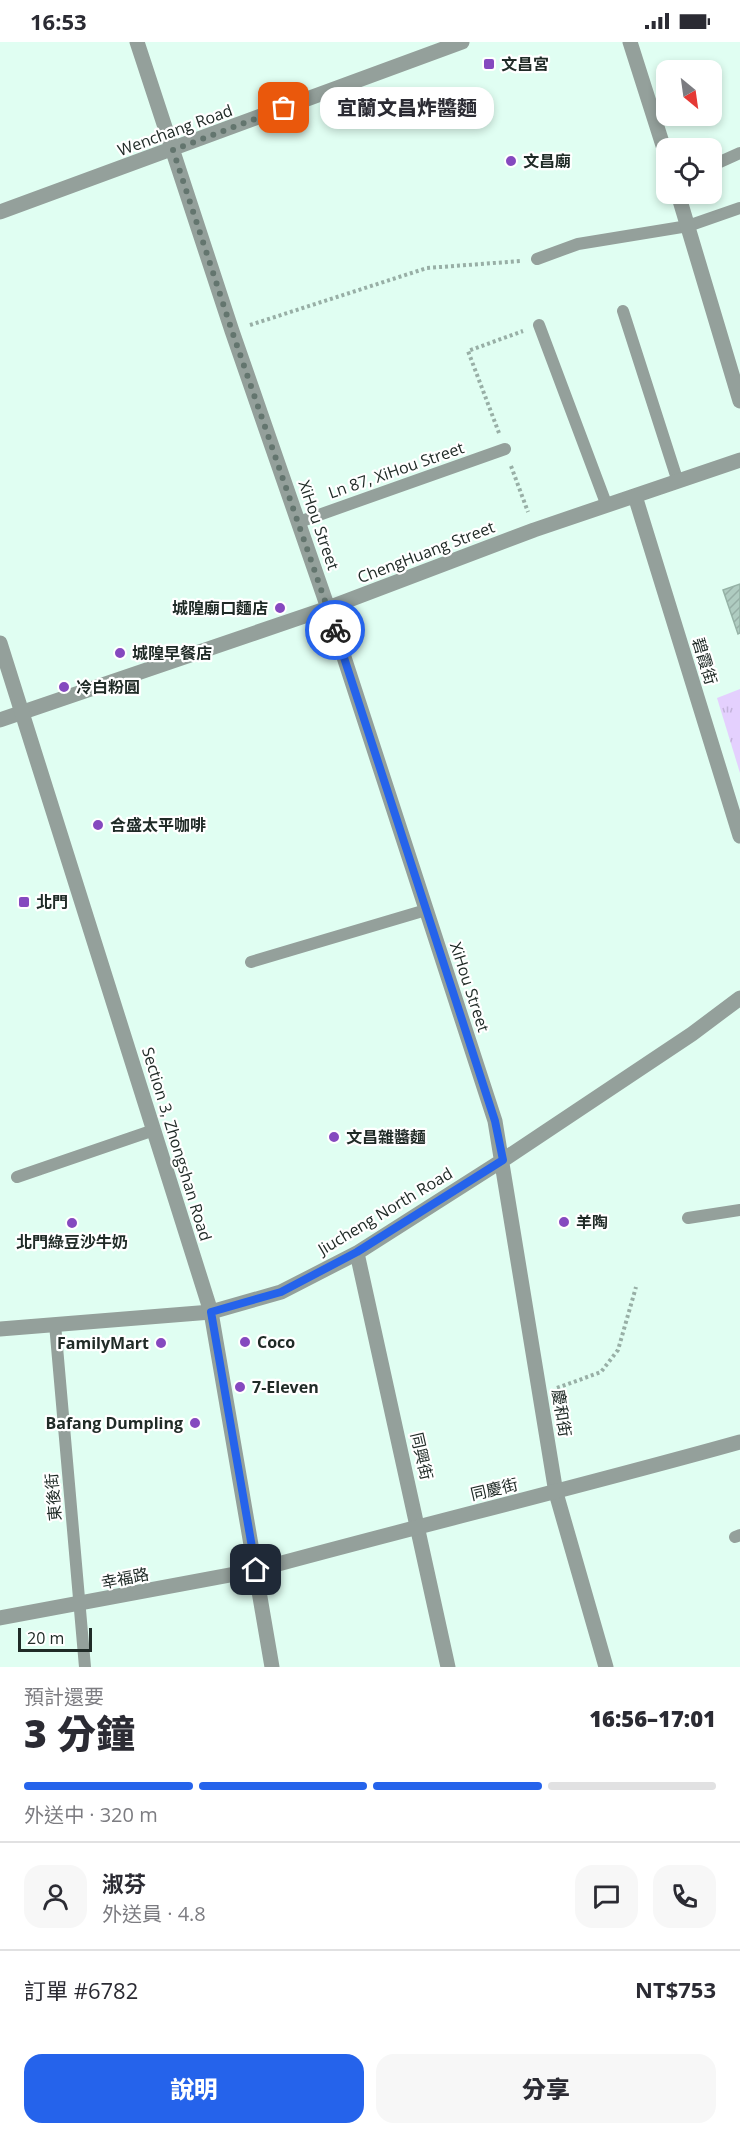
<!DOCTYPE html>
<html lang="zh-TW">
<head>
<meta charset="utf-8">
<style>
	:root { --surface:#fff; --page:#f7f7f7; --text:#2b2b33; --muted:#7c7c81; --line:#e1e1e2; --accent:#2563eb }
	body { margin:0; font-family:"Open Sans","Noto Sans TC",sans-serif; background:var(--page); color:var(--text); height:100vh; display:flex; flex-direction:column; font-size:22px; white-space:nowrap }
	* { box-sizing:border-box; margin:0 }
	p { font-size:20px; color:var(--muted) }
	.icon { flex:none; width:33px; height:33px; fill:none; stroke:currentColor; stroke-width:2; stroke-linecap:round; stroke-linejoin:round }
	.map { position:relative; height:1625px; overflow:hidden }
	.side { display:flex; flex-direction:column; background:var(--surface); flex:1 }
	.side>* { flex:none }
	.needle { width:39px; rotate:151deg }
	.tools { position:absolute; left:656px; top:18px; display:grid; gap:12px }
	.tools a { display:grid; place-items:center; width:66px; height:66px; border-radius:12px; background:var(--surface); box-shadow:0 3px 9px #0003; font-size:30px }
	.scale { position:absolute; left:18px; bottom:15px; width:74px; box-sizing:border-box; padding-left:6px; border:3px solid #202b27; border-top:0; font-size:16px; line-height:21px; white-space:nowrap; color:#202b27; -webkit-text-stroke:4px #fff; paint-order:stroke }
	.pin { position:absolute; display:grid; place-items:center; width:51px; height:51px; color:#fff; margin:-26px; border-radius:12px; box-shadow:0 3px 9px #0006 }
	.courier { position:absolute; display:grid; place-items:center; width:60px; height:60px; margin:-30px; border:4px solid #2563eb; border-radius:50%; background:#fff; color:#222; box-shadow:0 2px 8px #0007 }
	.bubble { position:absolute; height:42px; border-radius:18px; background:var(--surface); box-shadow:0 3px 9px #0003; font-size:20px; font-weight:800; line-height:42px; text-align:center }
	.headline em { font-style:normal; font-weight:800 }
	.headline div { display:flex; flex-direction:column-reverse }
	.headline { display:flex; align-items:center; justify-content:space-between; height:102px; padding:0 24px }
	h1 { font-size:39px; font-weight:800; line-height:45px }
	.bar { display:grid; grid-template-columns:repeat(4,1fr); gap:9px 6px; align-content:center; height:72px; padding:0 24px }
	.bar i { height:8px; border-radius:4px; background:var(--line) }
	.bar .current { background:var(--accent) }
	.bar p { grid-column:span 4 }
	.line { display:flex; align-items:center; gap:15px; padding:0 24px; border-top:2px solid var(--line) }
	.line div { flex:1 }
	.round { display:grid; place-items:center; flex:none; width:63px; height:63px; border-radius:18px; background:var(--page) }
	.cta { display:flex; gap:12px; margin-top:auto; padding:12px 24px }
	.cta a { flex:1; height:69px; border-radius:18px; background:var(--accent); color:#fff; font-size:24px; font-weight:800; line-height:69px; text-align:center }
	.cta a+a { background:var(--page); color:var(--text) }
	.status { display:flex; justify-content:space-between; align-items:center; height:42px; padding:0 30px; background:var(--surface); direction:ltr }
	.status svg { height:16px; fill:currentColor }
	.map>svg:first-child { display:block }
	.park { fill:url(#park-tufts) }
	.building { fill:url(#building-hatch); stroke:#95b2a6; stroke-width:1.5 }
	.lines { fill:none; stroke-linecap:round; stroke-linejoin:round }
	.path { stroke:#98afa6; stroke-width:4; stroke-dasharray:3 3; stroke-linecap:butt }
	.service { stroke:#94a09b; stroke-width:12 }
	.minor { stroke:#94a09b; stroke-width:15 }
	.tertiary { stroke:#94a09b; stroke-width:15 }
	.done { stroke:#63756e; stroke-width:6; stroke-dasharray:0 10.8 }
	.route { stroke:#2563eb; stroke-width:8 }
	.poi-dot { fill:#8549bf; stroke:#fff; stroke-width:2 }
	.labels { text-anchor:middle; stroke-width:4.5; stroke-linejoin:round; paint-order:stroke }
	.poi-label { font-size:16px; font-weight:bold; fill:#202b27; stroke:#fff; text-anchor:start }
	.street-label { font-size:16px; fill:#202b27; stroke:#fff }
</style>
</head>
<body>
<div class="status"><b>16:53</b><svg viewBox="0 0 49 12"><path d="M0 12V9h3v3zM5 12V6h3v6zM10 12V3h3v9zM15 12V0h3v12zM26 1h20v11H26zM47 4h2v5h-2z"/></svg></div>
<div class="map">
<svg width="740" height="1625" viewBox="0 0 740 1625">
	<defs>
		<pattern id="park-tufts" width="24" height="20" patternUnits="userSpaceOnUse" patternTransform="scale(1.5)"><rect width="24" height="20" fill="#e4d0fe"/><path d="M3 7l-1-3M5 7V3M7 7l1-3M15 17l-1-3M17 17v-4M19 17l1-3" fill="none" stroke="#c3b3da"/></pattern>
		<pattern id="building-hatch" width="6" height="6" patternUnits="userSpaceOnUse" patternTransform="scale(1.5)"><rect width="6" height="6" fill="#afccc1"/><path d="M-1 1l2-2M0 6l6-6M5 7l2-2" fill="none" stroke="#96afa6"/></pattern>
	</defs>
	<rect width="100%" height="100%" fill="#e0fef2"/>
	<path class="park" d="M740 647V731L717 656Z"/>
	<path class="building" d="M740 542V591L738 592 723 548Z"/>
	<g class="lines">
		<path class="path" d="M250 283 427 226 521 219
			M499 391 468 309 523 289
			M511 424 528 470
			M557 1346 601 1330 618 1308 636 1245"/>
		<path class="service" d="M711 124 740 111
			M537 217 578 202 688 184 740 166
			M623 269 678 440
			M539 283 607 464
			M299 480 505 407
			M251 920 426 868
			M17 1135 154 1088
			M688 1176 740 1168
			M55 1282 85 1625
			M735 1495 740 1493"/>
		<path class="minor" d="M137 0 232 289 328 566 495 1079 556 1451 606 1625
			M630 0 666 113
			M678 152 740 359
			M0 170 462 0
			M635 454 740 794
			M0 678 328 566 534 488 740 418
			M357 1211 448 1625
			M0 1287 211 1270 281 1250 357 1211 503 1118 692 992 740 956
			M0 1576 256 1528"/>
		<path class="tertiary" d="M0 601 211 1270 272 1625
			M256 1528C417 1484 579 1445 740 1400"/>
	</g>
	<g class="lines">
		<path class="done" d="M284 66 173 108 232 289 335 588"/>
		<path class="route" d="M256 1528 211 1270 281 1250 357 1210 503 1118 495 1079 335 588"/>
	</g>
	<g class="poi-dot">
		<rect x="483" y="16" width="12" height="12" rx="3"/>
		<circle cx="511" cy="119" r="6"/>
		<circle cx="280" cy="566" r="6"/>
		<circle cx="120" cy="611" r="6"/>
		<circle cx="64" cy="645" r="6"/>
		<circle cx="98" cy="783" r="6"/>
		<rect x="18" y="854" width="12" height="12" rx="3"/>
		<circle cx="334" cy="1095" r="6"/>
		<circle cx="564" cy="1180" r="6"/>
		<circle cx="72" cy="1181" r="6"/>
		<circle cx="245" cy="1300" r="6"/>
		<circle cx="161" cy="1301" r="6"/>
		<circle cx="240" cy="1345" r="6"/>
		<circle cx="195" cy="1381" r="6"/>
	</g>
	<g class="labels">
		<g class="poi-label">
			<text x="501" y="28">文昌宮</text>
			<text x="523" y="125">文昌廟</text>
			<text x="268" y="572" text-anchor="end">城隍廟口麵店</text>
			<text x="132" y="617">城隍早餐店</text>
			<text x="76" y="651">冷白粉圓</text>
			<text x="110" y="789">合盛太平咖啡</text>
			<text x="36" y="866">北門</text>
			<text x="346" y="1101">文昌雜醬麵</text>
			<text x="576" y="1186">羊陶</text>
			<text x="72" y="1206" text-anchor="middle">北門綠豆沙牛奶</text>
			<text x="257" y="1306">Coco</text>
			<text x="149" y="1307" text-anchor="end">FamilyMart</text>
			<text x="252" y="1351">7-Eleven</text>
			<text x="183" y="1387" text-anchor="end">Bafang Dumpling</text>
		</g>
		<g class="street-label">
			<text transform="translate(175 88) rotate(-20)" y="6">Wenchang Road</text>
			<text transform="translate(396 428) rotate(-19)" y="6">Ln 87, XiHou Street</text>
			<text transform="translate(319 483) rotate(71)" y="6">XiHou Street</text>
			<text transform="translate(426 510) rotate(-21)" y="6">ChengHuang Street</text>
			<text transform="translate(705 619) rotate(73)" y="6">碧霞街</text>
			<text transform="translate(470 945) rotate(72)" y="6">XiHou Street</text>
			<text transform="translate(177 1102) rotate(73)" y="6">Section 3, Zhongshan Road</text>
			<text transform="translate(385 1169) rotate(-31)" y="6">Jiucheng North Road</text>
			<text transform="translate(562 1371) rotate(81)" y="6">慶和街</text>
			<text transform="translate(422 1414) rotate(77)" y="6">同興街</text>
			<text transform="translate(494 1447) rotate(-13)" y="6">同慶街</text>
			<text transform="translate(53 1455) rotate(-95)" y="6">東後街</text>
			<text transform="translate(125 1536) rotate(-11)" y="6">幸福路</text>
		</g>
	</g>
</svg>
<div class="tools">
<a><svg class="needle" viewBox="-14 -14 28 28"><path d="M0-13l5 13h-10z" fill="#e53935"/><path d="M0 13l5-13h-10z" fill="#7c7c81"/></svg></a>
<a><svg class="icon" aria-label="locate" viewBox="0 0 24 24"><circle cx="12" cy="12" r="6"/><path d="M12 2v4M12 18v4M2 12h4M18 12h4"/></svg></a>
</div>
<div class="scale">20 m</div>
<div class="pin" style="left:284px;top:66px;background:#ea580c"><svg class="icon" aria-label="bag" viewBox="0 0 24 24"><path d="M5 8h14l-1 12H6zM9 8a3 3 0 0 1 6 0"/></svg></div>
<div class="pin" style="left:256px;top:1528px;background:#1f2937"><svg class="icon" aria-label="home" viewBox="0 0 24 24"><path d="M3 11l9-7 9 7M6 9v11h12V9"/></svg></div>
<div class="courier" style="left:335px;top:588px"><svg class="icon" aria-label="bike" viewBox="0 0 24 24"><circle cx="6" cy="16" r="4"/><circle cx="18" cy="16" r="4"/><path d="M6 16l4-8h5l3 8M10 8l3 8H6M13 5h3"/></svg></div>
<div class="bubble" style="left:320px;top:45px;width:174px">宜蘭文昌炸醬麵</div>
</div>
<section class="side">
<div class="headline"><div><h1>3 分鐘</h1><p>預計還要</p></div><em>16:56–17:01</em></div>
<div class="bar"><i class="current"></i><i class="current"></i><i class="current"></i><i></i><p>外送中 · 320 m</p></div>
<div class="line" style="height:108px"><a class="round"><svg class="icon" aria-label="person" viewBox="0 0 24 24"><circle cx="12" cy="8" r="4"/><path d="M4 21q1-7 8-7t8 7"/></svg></a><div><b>淑芬</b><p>外送員 · 4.8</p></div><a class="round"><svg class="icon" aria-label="chat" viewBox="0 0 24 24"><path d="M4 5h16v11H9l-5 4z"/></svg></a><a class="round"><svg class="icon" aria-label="phone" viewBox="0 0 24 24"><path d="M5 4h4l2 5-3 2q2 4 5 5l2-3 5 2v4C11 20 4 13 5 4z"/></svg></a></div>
<div class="line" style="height:78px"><div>訂單 #6782</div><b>NT$753</b></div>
<div class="cta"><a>說明</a><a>分享</a></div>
</section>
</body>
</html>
